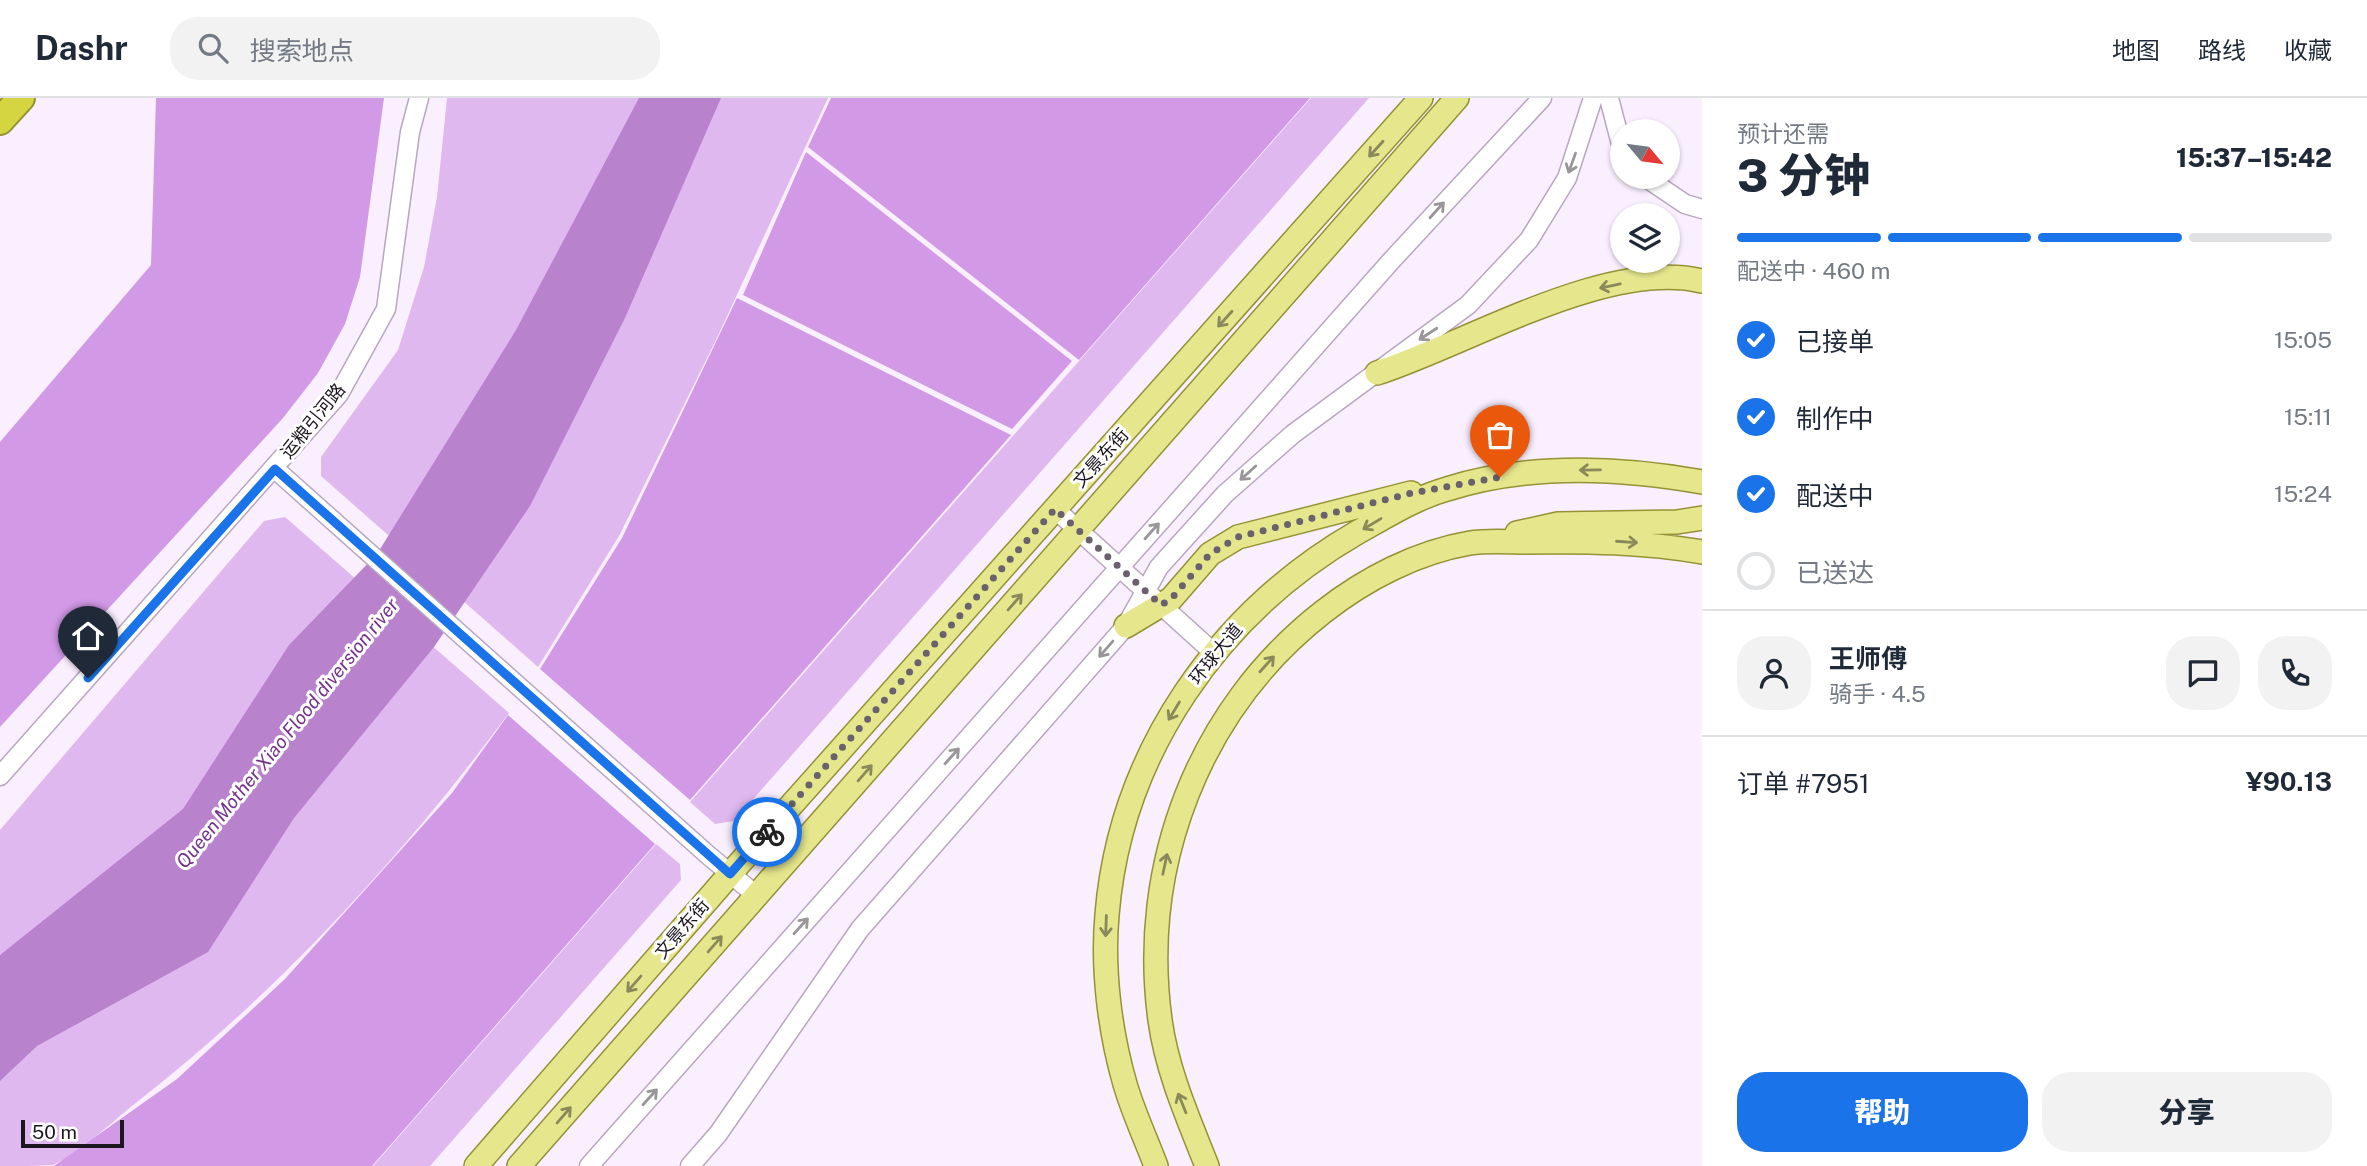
<!DOCTYPE html>
<html lang="zh">
<head>
<meta charset="utf-8">
<style>
	:root { --surface:#fff; --page:#f2f2f3; --text:#1f2937; --muted:#747a83; --line:#e0e1e3; --accent:#1a73e8 }
	body { margin:0; font-family:"Public Sans","Noto Sans SC",sans-serif; background:var(--page); color:var(--text); height:100vh; display:flex; flex-direction:column; font-size:26px; white-space:nowrap }
	* { box-sizing:border-box; margin:0 }
	p { font-size:23px; color:var(--muted) }
	.icon { flex:none; width:38px; height:38px; fill:none; stroke:currentColor; stroke-width:2; stroke-linecap:round; stroke-linejoin:round }
	.map { position:relative; flex:1; overflow:hidden }
	.sheet { display:flex; flex-direction:column; background:var(--surface); width:665px }
	.sheet>* { flex:none }
	.needle { width:46px; rotate:119deg }
	.fabs { position:absolute; left:1610px; top:21px; display:grid; gap:14px }
	.fabs a { display:grid; place-items:center; width:70px; height:70px; border-radius:50%; background:var(--surface); box-shadow:0 2px 5px #0004; font-size:35px }
	.scale { position:absolute; left:21px; bottom:18px; width:103px; box-sizing:border-box; padding-left:7px; border:4px solid #1c151e; border-top:0; font-size:19px; line-height:24px; white-space:nowrap; color:#1c151e; -webkit-text-stroke:5px #fff; paint-order:stroke }
	.pin { position:absolute; display:grid; place-items:center; width:60px; height:60px; color:#fff; margin:-72px -30px; border-radius:50% 50% 50% 0; rotate:-45deg; box-shadow:0 0 7px #0007 }
	.pin .icon { rotate:45deg }
	.courier { position:absolute; display:grid; place-items:center; width:70px; height:70px; margin:-35px; border:5px solid #1a73e8; border-radius:50%; background:#fff; color:#222; box-shadow:0 2px 9px #0007 }
	.head em { font-style:normal; font-weight:800 }
	.head div { display:flex; flex-direction:column-reverse }
	.head { display:flex; align-items:center; justify-content:space-between; height:119px; padding:0 35px }
	h1 { font-size:46px; font-weight:800; line-height:52px }
	.bar { display:grid; grid-template-columns:repeat(4,1fr); gap:10px 7px; align-content:center; height:84px; padding:0 35px }
	.bar i { height:9px; border-radius:5px; background:var(--line) }
	.bar .selected { background:var(--accent) }
	.bar p { grid-column:span 4 }
	.line { display:flex; align-items:center; gap:18px; padding:0 35px; border-top:2px solid var(--line) }
	.line div { flex:1 }
	.round { display:grid; place-items:center; flex:none; width:74px; height:74px; border-radius:28px; background:var(--page) }
	ol { padding:0 35px; list-style:none }
	li { display:flex; align-items:center; gap:21px; height:77px }
	li p { margin-inline-start:auto }
	li .icon { padding:7px; border-radius:50%; background:var(--accent); color:#fff; stroke-width:4 }
	li:last-child { color:var(--muted) }
	li i { width:38px; height:38px; border:4px solid var(--line); border-radius:50% }
	.cta { display:flex; gap:14px; margin-top:auto; padding:14px 35px }
	.cta a { flex:1; height:80px; border-radius:28px; background:var(--accent); color:#fff; font-size:28px; font-weight:800; line-height:80px; text-align:center }
	.cta a+a { background:var(--page); color:var(--text) }
	header { display:flex; align-items:center; gap:42px; box-sizing:border-box; height:98px; padding:0 35px; background:var(--surface); border-bottom:2px solid var(--line) }
	header strong { font-size:33px }
	nav { display:flex; gap:38px; margin-inline-start:auto; font-size:24px }
	.search { width:490px; height:63px; background:var(--page); display:flex; align-items:center; gap:18px; box-sizing:border-box; padding:0 24px; border-radius:28px; color:var(--muted); font-size:26px }
	main { display:flex; flex:1; min-height:0 }
	.map>svg:first-child { display:block }
	.green { fill:#e0b8f0 }
	.forest { fill:#d199e6 }
	.water { fill:#b982cd }
	.lines { fill:none; stroke-linecap:round; stroke-linejoin:round }
	.minor-casing { stroke:#b9a6c0; stroke-width:21 }
	.major-casing { stroke:#949235; stroke-width:26 }
	.highway-casing { stroke:#949235; stroke-width:30 }
	.minor { stroke:#fff; stroke-width:18 }
	.major { stroke:#e6e68d; stroke-width:23 }
	.highway { stroke:#d5d541; stroke-width:26 }
	.oneway { stroke:#8b885b }
	.oneway2 { stroke:#99969a }
	.done { stroke:#6a616d; stroke-width:7; stroke-dasharray:0 12.6 }
	.route { stroke:#1a73e8; stroke-width:9 }
	.labels { text-anchor:middle; stroke-width:6; stroke-linejoin:round; paint-order:stroke }
	.street-label { font-size:18px; fill:#1c151e; stroke:#fff }
	.water-label { font-size:19px; font-style:italic; fill:#75328c; stroke:#fff }
</style>
</head>
<body>
<header>
<strong>Dashr</strong>
<div class="search"><svg class="icon" aria-label="search" viewBox="0 0 24 24"><circle cx="10" cy="10" r="6"/><path d="M15 15l6 6"/></svg>搜索地点</div>
<nav><a>地图</a><a>路线</a><a>收藏</a></nav>
</header>
<main>
<div class="map">
<svg width="1702" height="1068" viewBox="0 0 1702 1068">
	<rect width="100%" height="100%" fill="#faefff"/>
	<path class="green" d="M447 0H828L716 242 619 438 538 569 321 378V359L398 252 424 169 437 99Z
		M1311 0H1369L734 723 715 726 690 704Z
		M285 419 509 615C402 759 279 893 137 1004 115 1021 78 1057 53 1067 39 1068 15 1068 0 1068V732L264 423Z
		M656 746 680 766 681 782 430 1068H373Z"/>
	<path class="forest" d="M156 0H384L360 179 345 226 318 275 283 320 0 629V344L151 167Z
		M831 0H1310L1079 262 808 49Z
		M806 54 1072 263 1012 331 743 197Z
		M737 200 1011 337 690 702 540 571 622 440Z
		M508 617 655 746 372 1068H54L177 981 285 881 452 695Z"/>
	<path class="water" d="M639 0H721L625 220 530 408 434 549 294 720 208 854 37 948 0 983V857L183 711 289 547 377 456 516 232Z"/>
	<g class="lines">
		<defs>
			<path id="minor" d="M1609 0 1622 50
				M1645 79 1685 106 1702 111
				M275 371 708 757 757 798
				M1055 411 1214 555
				M0 678 339 296 386 211 410 34 419 0
				M589 1068 1391 163 1542 0
				M690 1068 718 1036 860 831 1126 528 1159 469 1225 396 1293 336 1468 207 1529 142 1567 80 1593 0"/>
			<path id="major" d="M1377 275C1467 246 1608 160 1702 183
				M1517 435 1558 426 1677 424 1702 420
				M1126 528 1171 501 1210 456 1238 439 1411 395
				M476 1068 730 776 1421 0
				M519 1068 1457 0
				M1156 1068C1146 1041 1133 1014 1125 986 1110 934 1102 872 1107 817 1120 655 1219 514 1358 434 1387 418 1415 400 1447 391 1529 365 1618 369 1702 384
				M1207 1068C1188 1020 1167 973 1160 922 1139 767 1199 611 1323 514 1365 481 1417 454 1470 445 1488 442 1509 444 1528 444 1587 443 1644 444 1702 454"/>
			<path id="highway" d="M0 23 21 0"/>
		</defs>
		<use href="#minor" class="minor-casing"/>
		<use href="#major" class="major-casing"/>
		<use href="#highway" class="highway-casing"/>
		<use href="#minor" class="minor"/>
		<use href="#major" class="major"/>
		<use href="#highway" class="highway"/>
	</g>
	<defs><path id="oneway-shaft" d="M-6 0H5M1.5-3L5.5 0L1.5 3" fill="none" stroke-width="1.6" stroke-linecap="round" stroke-linejoin="round" transform="scale(1.75)"/></defs>
	<g class="oneway">
		<use href="#oneway-shaft" transform="translate(1376 51) rotate(132)"/>
		<use href="#oneway-shaft" transform="translate(1610 188) rotate(168)"/>
		<use href="#oneway-shaft" transform="translate(1225 221) rotate(132)"/>
		<use href="#oneway-shaft" transform="translate(1590 372) rotate(179)"/>
		<use href="#oneway-shaft" transform="translate(1372 426) rotate(149)"/>
		<use href="#oneway-shaft" transform="translate(1627 444) rotate(4)"/>
		<use href="#oneway-shaft" transform="translate(1015 504) rotate(-49)"/>
		<use href="#oneway-shaft" transform="translate(1267 566) rotate(-48)"/>
		<use href="#oneway-shaft" transform="translate(1174 613) rotate(121)"/>
		<use href="#oneway-shaft" transform="translate(865 675) rotate(-49)"/>
		<use href="#oneway-shaft" transform="translate(1165 766) rotate(-78)"/>
		<use href="#oneway-shaft" transform="translate(1106 828) rotate(92)"/>
		<use href="#oneway-shaft" transform="translate(715 846) rotate(-49)"/>
		<use href="#oneway-shaft" transform="translate(634 886) rotate(131)"/>
		<use href="#oneway-shaft" transform="translate(1182 1005) rotate(-112)"/>
		<use href="#oneway-shaft" transform="translate(564 1017) rotate(-49)"/>
	</g>
	<g class="oneway2">
		<use href="#oneway-shaft" transform="translate(1572 65) rotate(110)"/>
		<use href="#oneway-shaft" transform="translate(1437 112) rotate(-48)"/>
		<use href="#oneway-shaft" transform="translate(1428 236) rotate(147)"/>
		<use href="#oneway-shaft" transform="translate(1248 375) rotate(138)"/>
		<use href="#oneway-shaft" transform="translate(1152 433) rotate(-48)"/>
		<use href="#oneway-shaft" transform="translate(1106 551) rotate(131)"/>
		<use href="#oneway-shaft" transform="translate(952 658) rotate(-48)"/>
		<use href="#oneway-shaft" transform="translate(801 828) rotate(-48)"/>
		<use href="#oneway-shaft" transform="translate(650 999) rotate(-48)"/>
	</g>
	<g class="lines">
		<path class="done" d="M767 734 1055 411 1161 507 1171 501 1210 456 1238 439 1412 395 1500 379"/>
		<path class="route" d="M88 580 275 371 730 776 767 734"/>
	</g>
	<g class="labels">
		<g class="street-label">
			<text transform="translate(313 323) rotate(-51)" y="6">运粮引河路</text>
			<text transform="translate(1101 360) rotate(-48)" y="6">文景东街</text>
			<text transform="translate(1216 556) rotate(-51)" y="6">环球大道</text>
			<text transform="translate(682 831) rotate(-49)" y="6">文景东街</text>
		</g>
		<g class="water-label">
			<text transform="translate(287 635) rotate(-51)" y="7">Queen Mother Xiao Flood diversion river</text>
		</g>
	</g>
</svg>
<div class="fabs">
<a><svg class="needle" viewBox="-14 -14 28 28"><path d="M0-13l5 13h-10z" fill="#e53935"/><path d="M0 13l5-13h-10z" fill="#747a83"/></svg></a>
<a><svg class="icon" aria-label="layers" viewBox="0 0 24 24"><path d="M12 4l9 5-9 5-9-5zM3 14l9 5 9-5"/></svg></a>
</div>
<div class="scale">50 m</div>
<div class="pin" style="left:1500px;top:379px;background:#ea580c"><svg class="icon" aria-label="bag" viewBox="0 0 24 24"><path d="M5 8h14l-1 12H6zM9 8a3 3 0 0 1 6 0"/></svg></div>
<div class="pin" style="left:88px;top:580px;background:#1f2937"><svg class="icon" aria-label="home" viewBox="0 0 24 24"><path d="M3 11l9-7 9 7M6 9v11h12V9"/></svg></div>
<div class="courier" style="left:767px;top:734px"><svg class="icon" aria-label="bike" viewBox="0 0 24 24"><circle cx="6" cy="16" r="4"/><circle cx="18" cy="16" r="4"/><path d="M6 16l4-8h5l3 8M10 8l3 8H6M13 5h3"/></svg></div>
</div>
<section class="sheet">
<div class="head"><div><h1>3 分钟</h1><p>预计还需</p></div><em>15:37–15:42</em></div>
<div class="bar"><i class="selected"></i><i class="selected"></i><i class="selected"></i><i></i><p>配送中 · 460 m</p></div>
<ol>
<li><svg class="icon" aria-label="check" viewBox="0 0 24 24"><path d="M5 12l5 5 9-10"/></svg>已接单<p>15:05</p></li>
<li><svg class="icon" aria-label="check" viewBox="0 0 24 24"><path d="M5 12l5 5 9-10"/></svg>制作中<p>15:11</p></li>
<li><svg class="icon" aria-label="check" viewBox="0 0 24 24"><path d="M5 12l5 5 9-10"/></svg>配送中<p>15:24</p></li>
<li><i></i>已送达</li>
</ol>
<div class="line" style="height:126px"><a class="round"><svg class="icon" aria-label="person" viewBox="0 0 24 24"><circle cx="12" cy="8" r="4"/><path d="M4 21q1-7 8-7t8 7"/></svg></a><div><b>王师傅</b><p>骑手 · 4.5</p></div><a class="round"><svg class="icon" aria-label="chat" viewBox="0 0 24 24"><path d="M4 5h16v11H9l-5 4z"/></svg></a><a class="round"><svg class="icon" aria-label="phone" viewBox="0 0 24 24"><path d="M5 4h4l2 5-3 2q2 4 5 5l2-3 5 2v4C11 20 4 13 5 4z"/></svg></a></div>
<div class="line" style="height:91px"><div>订单 #7951</div><b>¥90.13</b></div>
<div class="cta"><a>帮助</a><a>分享</a></div>
</section>
</main>
</body>
</html>
